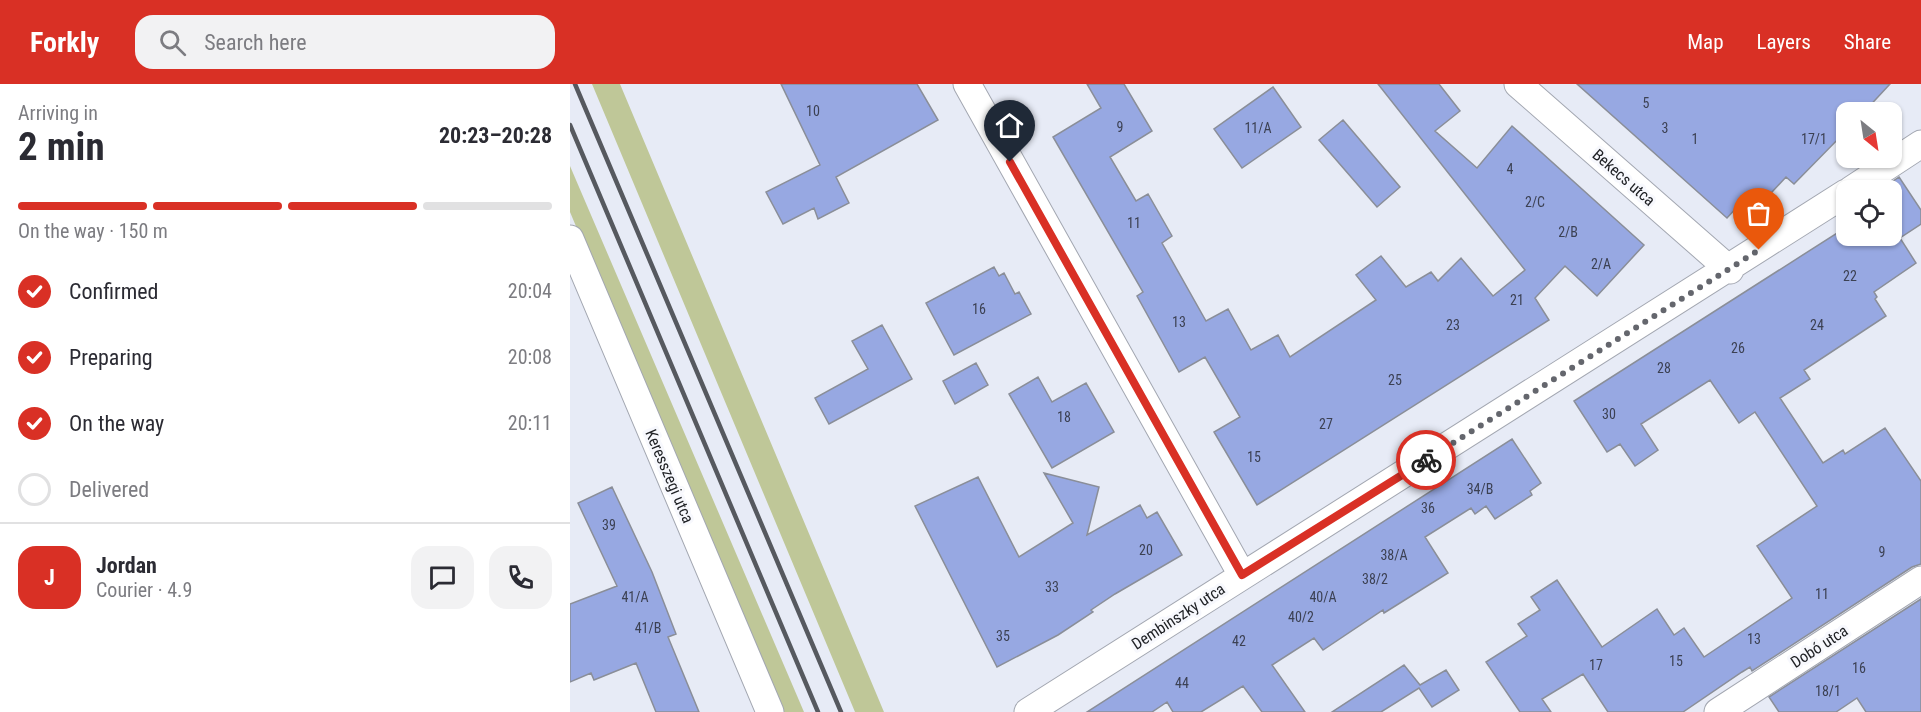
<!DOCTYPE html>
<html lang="en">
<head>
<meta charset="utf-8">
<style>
	:root { --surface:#fff; --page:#f2f2f3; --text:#2b2b33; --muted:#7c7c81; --line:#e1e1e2; --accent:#d93025 }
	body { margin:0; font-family:"Roboto Condensed",sans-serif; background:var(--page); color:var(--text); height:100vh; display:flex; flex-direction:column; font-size:22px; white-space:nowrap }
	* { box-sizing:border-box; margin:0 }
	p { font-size:20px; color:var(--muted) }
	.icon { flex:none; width:33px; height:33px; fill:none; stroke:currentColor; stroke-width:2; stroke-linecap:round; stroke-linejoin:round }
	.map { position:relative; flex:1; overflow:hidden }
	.drawer { display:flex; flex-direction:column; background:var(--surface); width:570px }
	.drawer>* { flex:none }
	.needle { width:39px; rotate:150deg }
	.buttons { position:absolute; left:1266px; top:18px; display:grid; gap:12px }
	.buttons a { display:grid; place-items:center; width:66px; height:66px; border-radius:12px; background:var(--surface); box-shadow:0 2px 4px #0004; font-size:30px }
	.pin { position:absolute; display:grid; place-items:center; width:51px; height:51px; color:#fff; margin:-62px -26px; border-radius:50% 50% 50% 0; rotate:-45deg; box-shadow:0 0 6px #0007 }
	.pin .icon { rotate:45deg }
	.courier { position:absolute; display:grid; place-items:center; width:60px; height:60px; margin:-30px; border:4px solid #d93025; border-radius:50%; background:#fff; color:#222; box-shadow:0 2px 8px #0007 }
	.summary em { font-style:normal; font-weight:700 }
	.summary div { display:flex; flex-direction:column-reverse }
	.summary { display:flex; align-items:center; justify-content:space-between; height:102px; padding:0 18px }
	h1 { font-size:39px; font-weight:700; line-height:45px }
	.bar { display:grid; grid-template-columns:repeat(4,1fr); gap:9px 6px; align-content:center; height:72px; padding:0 18px }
	.bar i { height:8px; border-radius:4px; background:var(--line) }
	.bar .on { background:var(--accent) }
	.bar p { grid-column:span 4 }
	.line { display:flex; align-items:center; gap:15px; padding:0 18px; border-top:2px solid var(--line) }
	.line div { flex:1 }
	.round { display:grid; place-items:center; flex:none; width:63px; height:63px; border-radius:18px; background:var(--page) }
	ol { padding:0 18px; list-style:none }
	li { display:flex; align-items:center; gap:18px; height:66px }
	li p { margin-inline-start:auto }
	li .icon { padding:6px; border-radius:50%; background:var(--accent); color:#fff; stroke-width:4 }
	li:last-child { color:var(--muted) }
	li i { width:33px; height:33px; border:3px solid var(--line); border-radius:50% }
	header { display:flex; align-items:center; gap:36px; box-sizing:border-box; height:84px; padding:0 30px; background:var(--accent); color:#fff }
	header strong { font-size:28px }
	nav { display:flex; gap:33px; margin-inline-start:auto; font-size:21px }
	.search { width:420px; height:54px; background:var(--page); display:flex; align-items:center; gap:15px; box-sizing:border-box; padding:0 21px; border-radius:18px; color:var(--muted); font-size:22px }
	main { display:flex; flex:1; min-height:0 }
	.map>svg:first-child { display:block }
	.green { fill:#bfc798 }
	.building { fill:#97a8e2; stroke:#8a8e98; stroke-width:1.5 }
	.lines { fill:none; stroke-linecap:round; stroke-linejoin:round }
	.minor-casing { stroke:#a3a7b1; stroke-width:29 }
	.minor { stroke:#fff; stroke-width:27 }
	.rail { stroke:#56595f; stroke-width:4.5 }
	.done { stroke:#64666d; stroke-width:6; stroke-dasharray:0 10.8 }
	.route { stroke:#d93025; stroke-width:8 }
	.labels { text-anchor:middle; stroke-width:6; stroke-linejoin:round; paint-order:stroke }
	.number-label { font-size:14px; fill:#3c4153 }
	.street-label { font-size:16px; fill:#1d1f23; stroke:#f7f8fd }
</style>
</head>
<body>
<header>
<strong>Forkly</strong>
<div class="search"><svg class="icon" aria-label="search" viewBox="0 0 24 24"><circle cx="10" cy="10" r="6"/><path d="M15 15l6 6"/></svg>Search here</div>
<nav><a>Map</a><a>Layers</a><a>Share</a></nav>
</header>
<main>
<section class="drawer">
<div class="summary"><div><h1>2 min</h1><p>Arriving in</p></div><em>20:23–20:28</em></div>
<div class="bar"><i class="on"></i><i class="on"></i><i class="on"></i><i></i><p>On the way · 150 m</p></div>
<ol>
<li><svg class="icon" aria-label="check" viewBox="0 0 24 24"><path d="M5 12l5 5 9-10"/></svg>Confirmed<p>20:04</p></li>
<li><svg class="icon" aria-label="check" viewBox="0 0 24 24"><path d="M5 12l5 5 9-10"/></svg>Preparing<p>20:08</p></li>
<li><svg class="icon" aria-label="check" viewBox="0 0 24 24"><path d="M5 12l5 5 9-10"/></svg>On the way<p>20:11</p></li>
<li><i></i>Delivered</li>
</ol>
<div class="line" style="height:108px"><b class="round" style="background:var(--accent);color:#fff">J</b><div><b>Jordan</b><p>Courier · 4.9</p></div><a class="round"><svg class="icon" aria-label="chat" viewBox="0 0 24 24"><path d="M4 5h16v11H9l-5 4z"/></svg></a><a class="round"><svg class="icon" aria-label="phone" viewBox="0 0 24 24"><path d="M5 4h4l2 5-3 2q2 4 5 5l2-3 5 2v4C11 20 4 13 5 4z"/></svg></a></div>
</section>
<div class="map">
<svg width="1351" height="628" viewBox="0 0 1351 628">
	<rect width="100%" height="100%" fill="#e7ebf6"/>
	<path class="green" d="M22 0H50L314 628H285Z
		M0 82 234 628H210L0 128Z"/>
	<path class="building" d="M211 0H347L368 36 266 93 279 119 248 135 244 124 213 140 196 108 250 81Z
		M517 0H554L582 47 540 73 566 117 578 110 602 152 592 159 636 237 658 225 681 266 708 251 720 273 806 216 786 191 811 172 836 203 861 188 868 197 891 174 923 212 955 186 808 0H869L890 27 865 47 907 84 942 42 1074 161 1027 212 995 182 965 214 979 236 687 421 644 348 670 333 635 273 609 288 567 212 573 208 483 53 531 24Z
		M1007 0H1320L1294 28H1276V47L1224 100 1216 93 1187 124 1185 123 1179 130 1169 121 1157 134Z
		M703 3 731 43 672 84 644 45Z
		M773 36 830 103 807 123 749 56Z
		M1329 93 1351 126V140L1330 154 1346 179 1304 208 1307 213 1305 215 1316 232 1234 286 1240 295 1210 314 1253 379 1273 366 1275 370 1315 344 1351 397V480L1342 483 1182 587 1180 583 1172 588 1113 628H1038L1013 590 972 615 981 628H950L916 578 957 552 948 540 970 526 961 513 987 496 1032 563 1087 525 1104 551 1114 544 1134 573 1222 514 1187 462 1247 422 1185 328 1169 339 1140 296 1071 340 1088 366 1065 382 1050 360 1037 368 1004 317 1275 144 1276 152H1322V98Z
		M424 183 429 192 434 189 445 210 449 208 461 230 384 271 356 219Z
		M312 241 342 295 259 340 245 314 298 285 282 257Z
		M406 279 418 301 385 320 373 297Z
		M468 293 482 318 516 299 544 348 482 384 439 310Z
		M942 355 971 399 960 407 962 411 925 435 916 422 905 430 901 424 855 453 878 489 814 529 813 526 753 566 744 554 702 581 735 628H692L673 602 631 628H603L597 618 582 628H517Z
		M474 389 529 403 517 451 570 421 577 434 587 428 612 471 545 510 521 526 523 528 488 551 427 583 345 422 408 393 449 473 503 439Z
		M42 403 82 488 106 550 98 553 129 628H86L66 579 24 596 21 589 0 598V520L47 502 8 419Z
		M1351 515V628H1296L1287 614 1266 628H1209L1199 613Z
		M834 581 850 601 876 586 889 606 862 623 849 604 811 628H762Z"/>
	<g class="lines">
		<defs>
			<path id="minor" d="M397 0 672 491
				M948 0 1160 186
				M1281 106 1351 60
				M0 155 200 628
				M458 628 1276 109
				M1148 628 1351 496"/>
		</defs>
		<use href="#minor" class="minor-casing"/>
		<use href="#minor" class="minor"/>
		<path class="rail" d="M5 0 271 628
			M0 41 248 628"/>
	</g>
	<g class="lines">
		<path class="done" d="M856 376 1189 166"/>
		<path class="route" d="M440 78 672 491 856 376"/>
	</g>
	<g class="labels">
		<g class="number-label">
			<text x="1076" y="24">5</text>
			<text x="243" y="32">10</text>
			<text x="550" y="48">9</text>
			<text x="688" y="49">11/A</text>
			<text x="1095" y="49">3</text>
			<text x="1125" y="60">1</text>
			<text x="1244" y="60">17/1</text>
			<text x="940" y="90">4</text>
			<text x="965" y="123">2/C</text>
			<text x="564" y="144">11</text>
			<text x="998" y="153">2/B</text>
			<text x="1031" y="185">2/A</text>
			<text x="1280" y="197">22</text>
			<text x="947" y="221">21</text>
			<text x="409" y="230">16</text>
			<text x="609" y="243">13</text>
			<text x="883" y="246">23</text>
			<text x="1247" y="246">24</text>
			<text x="1168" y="269">26</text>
			<text x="1094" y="289">28</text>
			<text x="825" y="301">25</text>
			<text x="1039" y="335">30</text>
			<text x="494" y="338">18</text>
			<text x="756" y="345">27</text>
			<text x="684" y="378">15</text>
			<text x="910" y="410">34/B</text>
			<text x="858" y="429">36</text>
			<text x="39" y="446">39</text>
			<text x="576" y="471">20</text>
			<text x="1312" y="473">9</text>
			<text x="824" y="476">38/A</text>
			<text x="805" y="500">38/2</text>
			<text x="482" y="508">33</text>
			<text x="1252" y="515">11</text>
			<text x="65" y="518">41/A</text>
			<text x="753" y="518">40/A</text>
			<text x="731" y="538">40/2</text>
			<text x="78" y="549">41/B</text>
			<text x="433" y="557">35</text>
			<text x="1184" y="560">13</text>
			<text x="669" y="562">42</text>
			<text x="1106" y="582">15</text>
			<text x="1026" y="586">17</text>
			<text x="1289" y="589">16</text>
			<text x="612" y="604">44</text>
			<text x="1258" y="612">18/1</text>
		</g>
		<g class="street-label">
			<text transform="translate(1054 93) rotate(41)" y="6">Bekecs utca</text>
			<text transform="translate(100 392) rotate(67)" y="6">Keresszegi utca</text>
			<text transform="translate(608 532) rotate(-33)" y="6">Dembinszky utca</text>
			<text transform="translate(1249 562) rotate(-33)" y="6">Dobó utca</text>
		</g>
	</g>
</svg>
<div class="buttons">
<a><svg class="needle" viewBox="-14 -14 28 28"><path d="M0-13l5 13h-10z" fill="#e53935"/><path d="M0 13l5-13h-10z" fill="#7c7c81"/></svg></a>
<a><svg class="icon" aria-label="locate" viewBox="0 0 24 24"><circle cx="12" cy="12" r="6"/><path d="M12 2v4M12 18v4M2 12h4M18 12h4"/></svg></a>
</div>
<div class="pin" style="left:1189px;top:166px;background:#ea580c"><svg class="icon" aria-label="bag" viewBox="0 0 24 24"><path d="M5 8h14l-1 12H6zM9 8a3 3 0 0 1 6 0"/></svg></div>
<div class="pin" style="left:440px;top:78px;background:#1f2937"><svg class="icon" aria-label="home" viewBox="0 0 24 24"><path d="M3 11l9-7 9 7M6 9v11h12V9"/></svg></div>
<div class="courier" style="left:856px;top:376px"><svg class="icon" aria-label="bike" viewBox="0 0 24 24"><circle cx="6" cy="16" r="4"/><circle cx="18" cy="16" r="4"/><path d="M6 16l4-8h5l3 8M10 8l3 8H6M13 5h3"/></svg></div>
</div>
</main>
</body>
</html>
